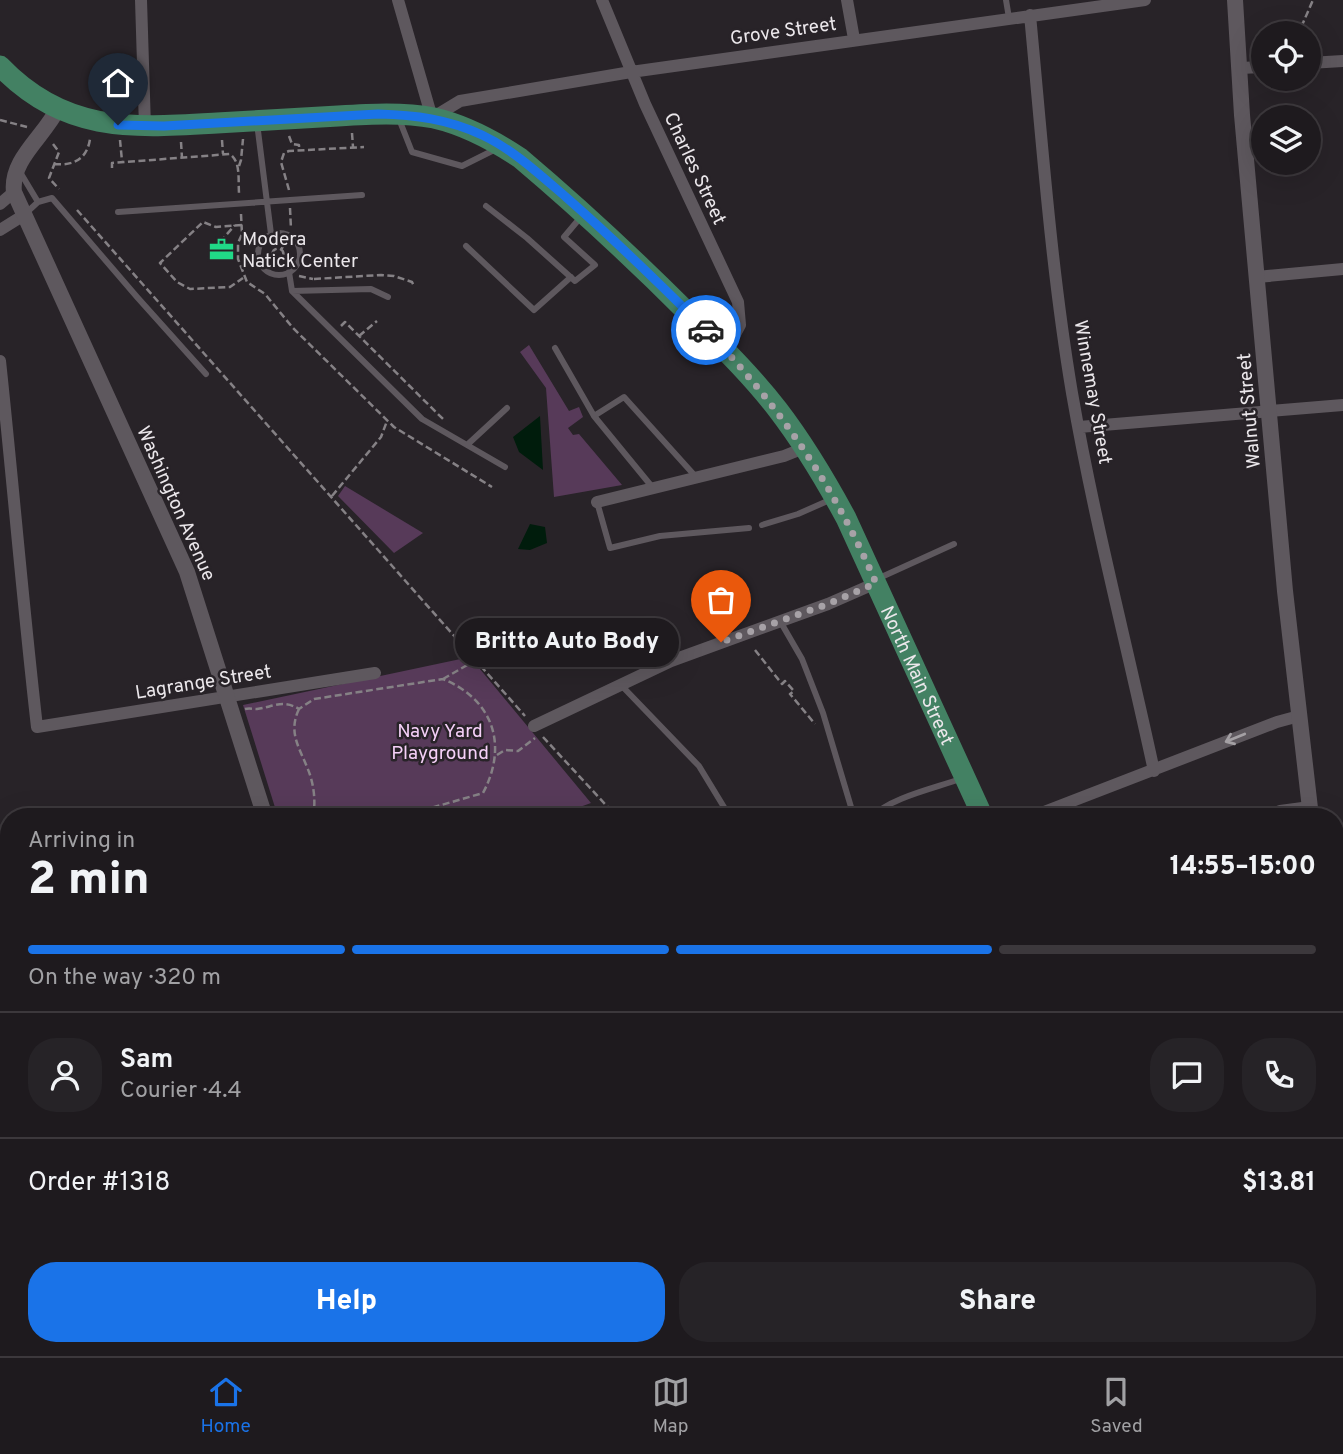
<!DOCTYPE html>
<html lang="en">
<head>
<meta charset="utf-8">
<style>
	:root { --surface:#1e1a1e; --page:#262327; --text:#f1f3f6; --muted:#a1a1a4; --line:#3c383c; --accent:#1a73e8 }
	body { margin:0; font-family:Overpass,sans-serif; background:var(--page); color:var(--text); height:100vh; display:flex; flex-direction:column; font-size:26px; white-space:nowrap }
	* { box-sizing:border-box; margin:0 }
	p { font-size:23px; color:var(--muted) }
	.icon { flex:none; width:38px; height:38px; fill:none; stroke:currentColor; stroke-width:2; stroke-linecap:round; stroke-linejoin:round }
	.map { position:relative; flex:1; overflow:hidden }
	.panel { position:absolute; left:0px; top:808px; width:1344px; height:548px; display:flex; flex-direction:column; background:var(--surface); border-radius:28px 28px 0 0; box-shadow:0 7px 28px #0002,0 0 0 2px var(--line) }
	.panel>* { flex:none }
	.fabs { position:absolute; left:1251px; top:21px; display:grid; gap:14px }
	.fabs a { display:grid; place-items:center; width:70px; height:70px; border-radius:50%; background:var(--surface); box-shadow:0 7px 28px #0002,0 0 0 2px var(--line); font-size:35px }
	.pin { position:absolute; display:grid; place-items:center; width:60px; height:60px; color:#fff; margin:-72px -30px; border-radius:50% 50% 50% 0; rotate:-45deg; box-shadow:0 0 7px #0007 }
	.pin .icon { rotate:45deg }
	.courier { position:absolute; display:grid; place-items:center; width:70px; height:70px; margin:-35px; border:5px solid #1a73e8; border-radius:50%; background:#fff; color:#222; box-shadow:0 2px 9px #0007 }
	.bubble { position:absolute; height:49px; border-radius:24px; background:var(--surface); box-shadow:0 7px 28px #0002,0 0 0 2px var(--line); font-size:23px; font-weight:800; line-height:49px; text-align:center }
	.summary em { font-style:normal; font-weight:800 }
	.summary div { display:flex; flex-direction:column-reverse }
	.summary { display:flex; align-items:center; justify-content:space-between; height:119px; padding:0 28px }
	h1 { font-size:46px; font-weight:800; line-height:52px }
	.bar { display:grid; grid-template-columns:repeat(4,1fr); gap:10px 7px; align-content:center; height:84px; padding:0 28px }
	.bar i { height:9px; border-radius:5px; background:var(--line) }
	.bar .on { background:var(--accent) }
	.bar p { grid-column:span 4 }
	.line { display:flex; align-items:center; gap:18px; padding:0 28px; border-top:2px solid var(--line) }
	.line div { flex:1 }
	.round { display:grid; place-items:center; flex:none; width:74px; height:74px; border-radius:28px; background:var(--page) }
	.action { display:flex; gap:14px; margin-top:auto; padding:14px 28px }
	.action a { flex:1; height:80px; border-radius:28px; background:var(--accent); color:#fff; font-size:28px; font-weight:800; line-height:80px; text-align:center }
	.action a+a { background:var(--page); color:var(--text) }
	.tab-bar { display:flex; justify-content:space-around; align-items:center; height:98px; border-top:2px solid var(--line); background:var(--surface); font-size:19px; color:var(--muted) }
	.tab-bar a { display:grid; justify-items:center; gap:4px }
	.tab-bar .on { color:var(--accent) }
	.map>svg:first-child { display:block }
	.green { fill:#573a59 }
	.water { fill:#001c0c }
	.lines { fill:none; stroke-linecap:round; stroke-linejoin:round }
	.stream { stroke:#001c0c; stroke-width:4.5 }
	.path { stroke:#858185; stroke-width:2.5; stroke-dasharray:7 3.5; stroke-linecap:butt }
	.service { stroke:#5e585e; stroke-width:6 }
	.minor { stroke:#5e585e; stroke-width:12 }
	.tertiary { stroke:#5e585e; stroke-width:16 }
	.primary { stroke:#438163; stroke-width:21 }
	.rail-casing { stroke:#c5c1c5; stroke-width:7 }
	.rail { stroke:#282328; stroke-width:4.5; stroke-dasharray:13; stroke-linecap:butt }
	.oneway { stroke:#a4a0a4 }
	.done { stroke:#a7a2a7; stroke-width:7; stroke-dasharray:0 12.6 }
	.route { stroke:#1a73e8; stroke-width:9 }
	.labels { text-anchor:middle; stroke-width:5; stroke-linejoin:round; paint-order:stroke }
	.street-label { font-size:19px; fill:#ebe7eb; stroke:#282328 }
	.poi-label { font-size:19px; fill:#ebe7eb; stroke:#282328; text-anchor:start }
	.park-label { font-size:19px; fill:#f5d0f8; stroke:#282328 }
</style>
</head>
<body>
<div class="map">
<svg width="1343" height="1356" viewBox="0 0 1343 1356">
	<rect width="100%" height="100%" fill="#282328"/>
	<path class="green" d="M529 345 569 411 579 407 583 417 568 428 573 435 579 434 622 485 554 497 546 388 520 352Z
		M345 486 423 533 394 553 338 496Z
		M470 657 591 803 552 817H278L243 705Z
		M9 1207V1348H258L261 1356H0V1208Z"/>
	<path class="water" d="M540 416 543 470 519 452 513 437Z
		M530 524 545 527 547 543 530 550 518 549Z"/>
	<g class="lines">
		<path class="stream" d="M1335 1219 1343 1218
			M0 1326 9 1327
			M71 1348 75 1356
			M533 1348C544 1354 559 1352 571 1356
			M663 1348H683
			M574 1356H596
			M598 1356C611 1351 625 1356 637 1348"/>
		<path class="path" d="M1292 33 1303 23 1313 0
			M1254 51 1264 49
			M0 120 27 127
			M352 133 353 147
			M289 136 292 144 299 145V150
			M120 140 122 161
			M222 140 223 154
			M181 142 182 158
			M53 144 59 152 49 178 59 189
			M54 164C74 166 87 159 90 139
			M239 166 241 160 243 139
			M112 168V163L230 154C241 162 238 180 239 193
			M289 190 281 162 284 153 289 151 364 147
			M290 208 291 229
			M77 210 525 716
			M241 214 242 234 238 243V259L247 282 265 294 293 328 394 427 492 487
			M242 225 216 227 203 222 160 263 177 282 190 289 230 287 243 278
			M220 242 235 225
			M272.5 254a5.5 5.5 0 1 1 11 0a5.5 5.5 0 1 1-11 0Z
			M281 250 286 241
			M299 276 313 279
			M314 279 381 275 394 276 412 282 414 286
			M341 326 345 322 443 419
			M359 336 377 321
			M332 496 381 437 387 421
			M755 650 782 684 785 681 794 691 790 694 815 724
			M443 679 476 660
			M245 709C249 708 253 709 257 709 273 707 283 699 299 709L314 699 443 679C494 700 508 746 483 793L417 812 418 817
			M299 709C288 732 299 747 307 767 314 783 316 801 313 817
			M543 737 617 817
			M497 755 505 750 518 751 535 738
			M0 1231 9 1232
			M1335 1270 1343 1267
			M0 1309 9 1307"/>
		<path class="service" d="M1006 0 1009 18
			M399 119 412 152 462 166 496 149
			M257 123 271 234
			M20 172 38 202 25 214
			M38 202 52 198 137 297 206 374
			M486 206 527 238 575 281 595 265 564 237 580 218
			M118 212 362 195
			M258 254a21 21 0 1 1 42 0a21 21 0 1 1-42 0Z
			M466 246 534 310 571 277
			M289 272 292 291 422 419 505 467
			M292 291 371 289 388 297
			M555 348 594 416
			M467 445 507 408
			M653 488 594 416 624 397 696 477
			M597 502 610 548 660 536 749 528
			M762 525 798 514 832 499
			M877 579 954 544
			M780 621 802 659 823 713 854 817
			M621 685 699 766 730 817
			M872 817C889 798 935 788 960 779"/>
		<path class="minor" d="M141 0 145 127
			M398 0 432 118 460 101 631 72 1145 0
			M602 0 645 104 738 302 740 325 726 351
			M847 0 854 39
			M1030 15C1042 141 1051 268 1072 393 1094 520 1127 645 1154 771
			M1309 63 1343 61
			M1239 68 1264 67
			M0 204 14 192
			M0 230 24 215
			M1257 277 1343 269
			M0 361C13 483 23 605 37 727L375 673
			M1079 427 1343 405
			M597 502 784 456 804 448
			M534 726 671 661 828 604 876 583
			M1031 817 1277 722 1299 716
			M1265 817 1280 811 1310 807
			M0 891 9 894
			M0 1110 9 1109
			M1138 1356 1167 1348"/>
		<path class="tertiary" d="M1235 0 1242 115 1285 591 1311 817
			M58 108C45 136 10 159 14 192L187 572 265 817
			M1335 1014 1343 1081
			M1335 1200 1343 1199
			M431 1348 434 1356"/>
		<g class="primary">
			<path id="s1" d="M0 66C64 133 131 128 217 123 257 121 298 118 338 116 370 114 403 112 434 118 465 125 493 140 520 158 578 207 634 259 688 313 719 344 751 375 778 410 804 444 826 481 846 518L983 817"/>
			<path d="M1335 1318 1343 1331"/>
		</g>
		<defs>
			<path id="rail" d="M1335 1241 1343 1239
				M1335 1252 1343 1250
				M703 1356 753 1348
				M772 1356 818 1348"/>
		</defs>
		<use href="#rail" class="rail-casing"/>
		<use href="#rail" class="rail"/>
	</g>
	<defs><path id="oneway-shaft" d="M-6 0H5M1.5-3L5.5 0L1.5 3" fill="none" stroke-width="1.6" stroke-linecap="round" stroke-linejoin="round" transform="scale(1.75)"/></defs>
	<use class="oneway" href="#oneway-shaft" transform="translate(1235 738) rotate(158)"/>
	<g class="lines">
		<path class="done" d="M706 330C780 406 834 486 876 583L828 604 721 642"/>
		<path class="route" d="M118 125 164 126 378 114C415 115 448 119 482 135 514 150 540 175 567 198 615 240 661 285 706 330"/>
	</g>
	<defs>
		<symbol id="office-bare" viewBox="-9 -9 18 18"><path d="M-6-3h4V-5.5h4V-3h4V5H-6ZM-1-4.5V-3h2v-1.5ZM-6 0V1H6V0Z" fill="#20d887" stroke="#282328" stroke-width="2.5" paint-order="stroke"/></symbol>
	</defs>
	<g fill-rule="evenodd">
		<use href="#office-bare" x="204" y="232" width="35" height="35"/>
	</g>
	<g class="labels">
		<g class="street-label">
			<text transform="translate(783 30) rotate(-8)" y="7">Grove Street</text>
			<text transform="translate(696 168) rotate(65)" y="7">Charles Street</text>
			<text transform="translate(1094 392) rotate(80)" y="7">Winnemay Street</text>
			<text transform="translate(1248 411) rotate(-95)" y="7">Walnut Street</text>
			<text transform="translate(177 503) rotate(66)" y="7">Washington Avenue</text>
			<text dy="7" stroke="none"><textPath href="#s1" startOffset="1208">North Main Street</textPath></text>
			<text transform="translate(203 681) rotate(-9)" y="7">Lagrange Street</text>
		</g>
		<g class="poi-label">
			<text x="242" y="245">Modera<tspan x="242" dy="22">Natick Center</tspan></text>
		</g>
		<g class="park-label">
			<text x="440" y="737">Navy Yard<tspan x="440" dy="22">Playground</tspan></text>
		</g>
	</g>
</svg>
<div class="fabs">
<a><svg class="icon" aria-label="locate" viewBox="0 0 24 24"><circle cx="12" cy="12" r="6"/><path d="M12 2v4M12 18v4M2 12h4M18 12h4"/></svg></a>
<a><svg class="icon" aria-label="layers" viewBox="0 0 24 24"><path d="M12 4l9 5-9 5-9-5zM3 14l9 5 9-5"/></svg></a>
</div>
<div class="pin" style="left:721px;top:642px;background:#ea580c"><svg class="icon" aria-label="bag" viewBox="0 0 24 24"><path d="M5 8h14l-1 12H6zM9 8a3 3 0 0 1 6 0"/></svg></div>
<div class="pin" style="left:118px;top:125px;background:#1f2937"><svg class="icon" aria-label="home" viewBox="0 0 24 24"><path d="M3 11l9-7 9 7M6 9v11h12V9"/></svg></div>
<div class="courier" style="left:706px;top:330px"><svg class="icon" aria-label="car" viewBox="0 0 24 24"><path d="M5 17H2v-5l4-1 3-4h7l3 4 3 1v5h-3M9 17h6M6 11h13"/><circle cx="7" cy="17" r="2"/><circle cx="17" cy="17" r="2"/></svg></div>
<div class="bubble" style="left:455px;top:618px;width:224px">Britto Auto Body</div>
<section class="panel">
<div class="summary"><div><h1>2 min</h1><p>Arriving in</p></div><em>14:55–15:00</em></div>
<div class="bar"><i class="on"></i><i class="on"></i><i class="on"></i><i></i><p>On the way · 320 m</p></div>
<div class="line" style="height:126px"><a class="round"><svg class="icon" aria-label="person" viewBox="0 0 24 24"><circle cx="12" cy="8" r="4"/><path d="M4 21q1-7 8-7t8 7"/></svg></a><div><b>Sam</b><p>Courier · 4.4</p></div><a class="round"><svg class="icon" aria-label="chat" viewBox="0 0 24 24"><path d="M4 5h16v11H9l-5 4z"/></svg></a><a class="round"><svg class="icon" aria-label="phone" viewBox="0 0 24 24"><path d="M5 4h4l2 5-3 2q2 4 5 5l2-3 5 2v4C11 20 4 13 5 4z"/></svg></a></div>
<div class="line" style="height:91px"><div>Order #1318</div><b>$13.81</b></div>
<div class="action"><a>Help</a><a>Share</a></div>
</section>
</div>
<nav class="tab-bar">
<a class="on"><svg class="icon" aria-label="home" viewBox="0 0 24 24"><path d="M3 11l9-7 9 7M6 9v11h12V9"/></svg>Home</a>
<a><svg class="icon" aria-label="map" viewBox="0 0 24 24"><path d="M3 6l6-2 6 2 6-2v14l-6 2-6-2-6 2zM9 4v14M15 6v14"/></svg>Map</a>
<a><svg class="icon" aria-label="saved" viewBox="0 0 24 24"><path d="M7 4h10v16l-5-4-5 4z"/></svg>Saved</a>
</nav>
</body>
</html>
